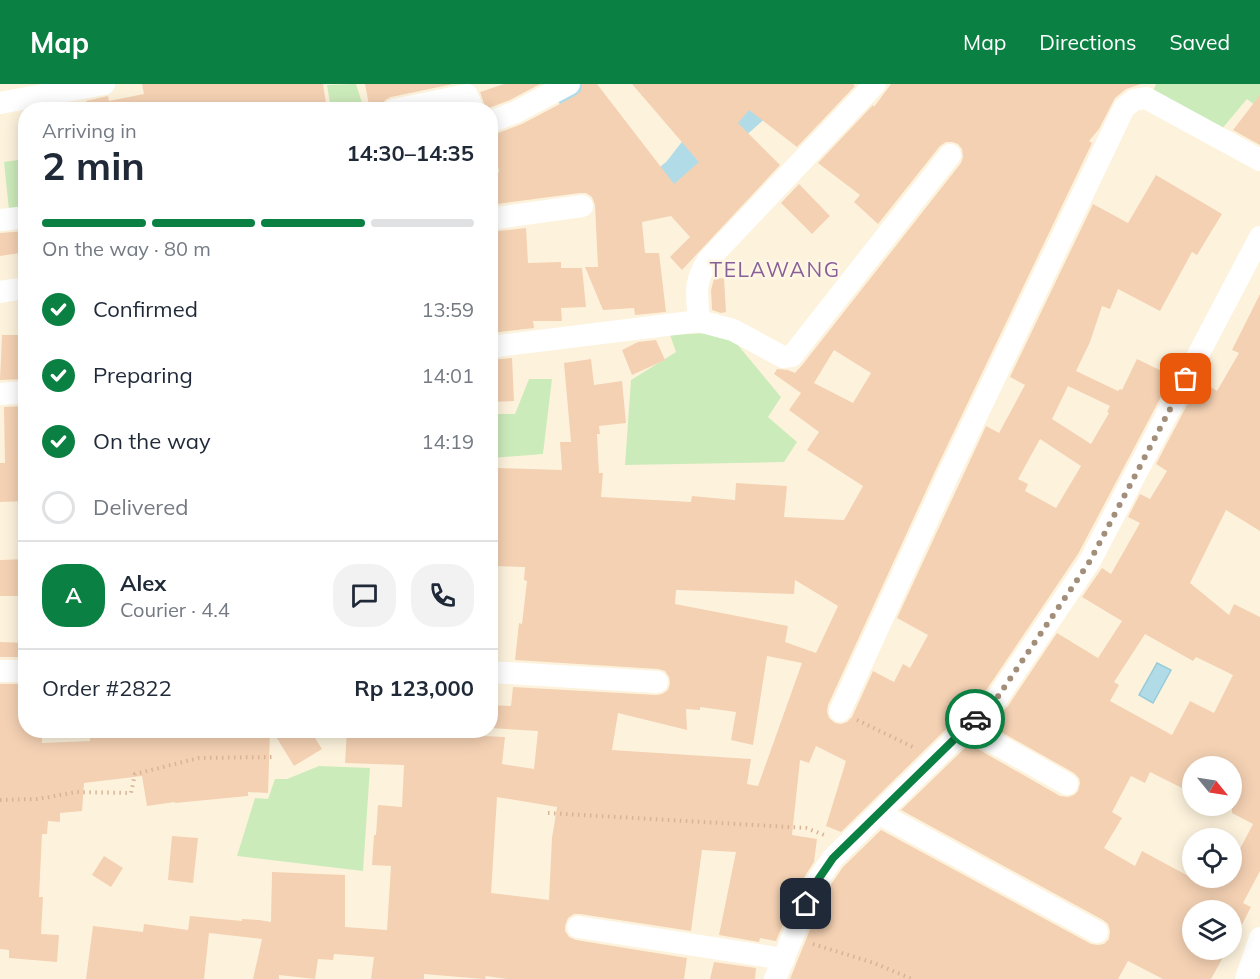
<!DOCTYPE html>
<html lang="en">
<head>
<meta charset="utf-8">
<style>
	:root { --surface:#fff; --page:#f2f2f3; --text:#1f2937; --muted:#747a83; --line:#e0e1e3; --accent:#0b8043 }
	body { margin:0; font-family:Mulish,sans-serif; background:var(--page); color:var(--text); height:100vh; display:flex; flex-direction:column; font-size:22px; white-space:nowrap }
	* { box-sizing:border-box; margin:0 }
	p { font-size:20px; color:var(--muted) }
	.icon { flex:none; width:33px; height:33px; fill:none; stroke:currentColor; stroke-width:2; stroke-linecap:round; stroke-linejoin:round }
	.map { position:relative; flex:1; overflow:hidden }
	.drawer { position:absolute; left:18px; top:18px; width:480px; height:636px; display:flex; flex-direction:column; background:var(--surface); border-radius:24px; box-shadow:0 3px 15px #0003 }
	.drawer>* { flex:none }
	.needle { width:39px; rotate:120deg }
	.tools { position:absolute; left:1182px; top:672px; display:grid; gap:12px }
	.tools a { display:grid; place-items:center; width:60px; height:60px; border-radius:50%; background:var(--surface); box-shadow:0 3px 15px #0003; font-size:30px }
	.pin { position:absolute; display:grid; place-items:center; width:51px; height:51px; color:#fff; margin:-26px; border-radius:12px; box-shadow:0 3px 9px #0006 }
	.courier { position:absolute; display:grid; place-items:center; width:60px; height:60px; margin:-30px; border:4px solid #0b8043; border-radius:50%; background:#fff; color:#222; box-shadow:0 2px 8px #0007 }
	.head em { font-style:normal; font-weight:700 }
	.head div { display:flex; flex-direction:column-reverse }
	.head { display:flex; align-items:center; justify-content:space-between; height:102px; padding:0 24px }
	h1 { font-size:39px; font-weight:700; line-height:45px }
	.bar { display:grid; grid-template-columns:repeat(4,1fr); gap:9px 6px; align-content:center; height:72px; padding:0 24px }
	.bar i { height:8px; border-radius:4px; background:var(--line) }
	.bar .selected { background:var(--accent) }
	.bar p { grid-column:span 4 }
	.line { display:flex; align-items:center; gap:15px; padding:0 24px; border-top:2px solid var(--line) }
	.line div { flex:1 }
	.round { display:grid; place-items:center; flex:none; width:63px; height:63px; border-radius:24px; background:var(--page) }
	ol { padding:0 24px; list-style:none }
	li { display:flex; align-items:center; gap:18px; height:66px }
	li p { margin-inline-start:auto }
	li .icon { padding:6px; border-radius:50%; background:var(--accent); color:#fff; stroke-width:4 }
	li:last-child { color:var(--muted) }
	li i { width:33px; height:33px; border:3px solid var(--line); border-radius:50% }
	header { display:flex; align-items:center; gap:36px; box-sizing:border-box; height:84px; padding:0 30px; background:var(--accent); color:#fff }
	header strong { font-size:28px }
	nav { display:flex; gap:33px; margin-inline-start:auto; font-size:21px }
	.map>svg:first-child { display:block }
	.green { fill:#ccebbb }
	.water { fill:#b1dce7; stroke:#97cbd9; stroke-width:1.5 }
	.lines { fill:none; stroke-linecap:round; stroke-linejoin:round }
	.river { stroke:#b1dce7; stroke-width:39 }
	.building { fill:#f4d1b3; fill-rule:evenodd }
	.path { stroke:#d8b497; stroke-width:4; stroke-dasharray:1.5 4.5; stroke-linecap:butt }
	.minor { stroke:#fff; stroke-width:22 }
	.done { stroke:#a38e7a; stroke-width:6; stroke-dasharray:0 10.8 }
	.route { stroke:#0b8043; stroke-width:8 }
	.labels { text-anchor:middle; stroke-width:5; stroke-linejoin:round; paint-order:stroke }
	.quarter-label { font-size:21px; letter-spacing:1.5px; fill:#886098; stroke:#fff6e4 }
</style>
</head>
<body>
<header>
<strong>Map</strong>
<nav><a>Map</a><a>Directions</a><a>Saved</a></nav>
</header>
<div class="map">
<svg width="1260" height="895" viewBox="0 0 1260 895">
	<rect width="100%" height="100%" fill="#fdf3dd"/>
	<path class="green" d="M356 0 364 25H331L327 1Z
		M1156 0H1260V25L1247 15 1221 46 1152 10Z
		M25 75V124L9 126 4 78Z
		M727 248 781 313 768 333 797 358 784 378 625 381 631 296 676 268 670 251Z
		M529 295H552L543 370 491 374V330H515Z
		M319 682 370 684 363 787 237 772 255 714 268 715 275 695H287Z"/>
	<path class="water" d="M1157 579 1171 586 1153 619 1139 611Z"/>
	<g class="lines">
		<path class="river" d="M571 0 610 71 616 99 635 105 662 106 680 92 701 65 775 0"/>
	</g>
	<path class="building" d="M142 0H323L327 26H178V21L159 26H88L86 17 108 12 109 17 144 10Z
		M365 0H453L391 13 385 16 381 26H370Z
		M504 0H540L510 16 486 25 480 8Z
		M582 0H597L674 100 699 78 632 0H853L855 2 797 63 749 26 738 39 780 81 682 186 670 173 690 153 671 132 642 138 645 169H659L666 228 635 231 634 224 603 226 585 183H598L595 121 592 113 586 109H580L490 121V89L499 88 493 51 522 40 575 12 581 7Z
		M891 0H1141L1126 5 1115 14 1099 45 1089 57 1092 59 937 383 828 621 827 628 829 634 835 639 841 640 847 638 852 633 873 587 894 598 903 580 910 584 928 551 897 534 986 342 999 349 1025 301 1010 293 1093 120 1128 139 1156 91 1222 130 1197 171 1192 168 1160 227 1118 205 1110 225 1102 222 1090 258 1076 287 1118 307 1120 305 1122 306 1137 275 1172 292 1078 470 987 605 841 748 826 742 846 677 816 662 809 679 800 676 792 751 817 755 814 778 801 798 776 857 760 854 759 858 719 851 736 768 702 766 691 847 580 830H574L568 834 565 842V847L569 853 576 856 687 874 684 895H507L486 892 485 895H483L424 890V895H371L374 873 334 870 333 876 318 875 315 895 279 891V895H253L262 855 209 849 204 895H86L93 842 143 848 144 840 188 846 190 832 242 837V835L259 836 271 838 272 788 345 791V843L387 846 391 782 372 781 374 751H376L378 721 402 723 404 681 345 679 347 646 505 653 502 680 534 685 538 647 490 644V621L511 622 513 603 656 611 662 610 668 606 670 599 669 593 665 587 658 585 515 576 519 539 522 540 527 497 524 496 525 483 490 482V413H498V384L562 386 560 358H571L564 279 591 275 594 301 622 297 626 339 599 342 600 350H597L599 389H603L601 413 691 418 692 412 735 416 736 399 787 402 784 433 844 436 863 402 807 366 819 348 789 326 801 309 774 290 777 285 788 286 795 289 803 280 961 79 963 73 962 65 958 60 952 58H946L940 62 878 140 854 118 860 111 818 79 873 21 874 23ZM834 266 871 289 853 319 814 299ZM1068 302 1110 322 1107 328 1109 329 1091 360 1052 335ZM1040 355 1081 382 1056 424 1025 407 1028 400 1018 395ZM795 496 838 522 816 569 785 558 788 542 675 520 676 506 794 510ZM767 572 802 579 758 702 747 700 751 675 612 666 618 629 687 646 686 625 700 626V623L736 628 731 656 753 661ZM497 713 557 723 552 754 549 816 491 809Z
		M1260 11V61L1233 46Z
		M799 100 830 132 812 150 781 119Z
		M526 144 528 179 561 178V184H582L586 223 561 224 562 237H533L534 244 490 249V148Z
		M26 147V168L0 172V149Z
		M724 194 726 228 721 229 712 226 711 206 714 195Z
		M1260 210V447L1226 426 1190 499 1229 531 1234 520 1260 533V787L1243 819 1251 823 1232 860V826H1192V866H1227L1211 895H1163L1128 877 1118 895H790L825 809 843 783 881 746 1091 860 1098 861 1104 860 1109 855 1110 847 1108 840 1103 836 901 726 969 660 1060 712 1068 713 1074 711 1078 707 1080 699 1079 694 1074 689 989 641 1008 622 1057 549 1098 574 1122 537 1082 513 1102 484 1111 490 1140 439 1128 433 1140 410 1150 415 1167 387 1156 380 1196 304 1200 306 1204 299 1217 307 1239 269 1232 266ZM1145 550 1193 577 1196 573 1233 591 1214 629 1190 617 1172 651 1110 617 1119 601 1114 598ZM1192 682H1232V729L1253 740 1232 780V794H1192L1142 767 1135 782 1104 764 1122 734 1112 728 1131 692 1145 699 1150 688 1192 709Z
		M2 251H26V295L0 296Z
		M656 256 665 276 632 291 622 266 638 258Z
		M512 274 514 317 490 318V276Z
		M26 322V417L0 418V379H5L4 323Z
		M26 475V512H0V476Z
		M0 558 26 559V573H0Z
		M0 600H26V646H42V659L90 657V646L270 647 268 709 248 708V712L175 719V718L147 722 142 692 84 699 82 727 60 729V738L48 737 47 750H42L39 813H43L41 850 59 851 57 878 9 874V866L0 865Z
		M272 646H310L322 665 294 682Z
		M172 752 198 754 193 799 168 796Z
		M104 772 123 784 111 803 92 791Z
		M714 878 756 884 755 895H710Z"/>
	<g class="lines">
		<path class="path" d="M857 636 915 664
			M0 716 38 715 76 708 131 709 135 690 199 674 274 673
			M548 729 806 744 827 752
			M813 860 874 879 912 895"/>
		<path class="minor" d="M0 19 104 0
			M394 26 467 11 473 26
			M490 38 516 28 569 0
			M490 135 582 122
			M0 136 26 133
			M0 208 26 204
			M699 237C697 209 693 201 708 176L875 0
			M490 263 699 237 733 246 783 273 792 272 950 71
			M0 310 26 308
			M0 587H26
			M490 588 657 598
			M840 627 949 389 1124 24 1134 16 1146 14 1260 76
			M966 643 1067 700
			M880 730 1097 848
			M578 843 784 875
			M775 895 813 803 833 774 997 614 1090 477 1260 153
			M1246 895 1260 854"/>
	</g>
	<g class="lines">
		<path class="done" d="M975 635 997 614 1090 477 1186 295"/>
		<path class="route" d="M806 820 813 803 833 774 975 635"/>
	</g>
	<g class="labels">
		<g class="quarter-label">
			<text x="775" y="193">TELAWANG</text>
		</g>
	</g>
</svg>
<div class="tools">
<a><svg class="needle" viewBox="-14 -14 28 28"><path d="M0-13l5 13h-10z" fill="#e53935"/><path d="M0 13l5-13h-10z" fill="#747a83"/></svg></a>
<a><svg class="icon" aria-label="locate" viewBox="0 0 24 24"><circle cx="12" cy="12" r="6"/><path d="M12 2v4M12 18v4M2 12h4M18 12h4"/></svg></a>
<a><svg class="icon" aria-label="layers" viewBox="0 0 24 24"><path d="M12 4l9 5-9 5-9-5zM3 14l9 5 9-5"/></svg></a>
</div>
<div class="pin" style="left:1186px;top:295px;background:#ea580c"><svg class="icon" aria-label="bag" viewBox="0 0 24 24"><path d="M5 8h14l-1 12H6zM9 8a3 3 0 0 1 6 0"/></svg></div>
<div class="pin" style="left:806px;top:820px;background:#1f2937"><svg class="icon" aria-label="home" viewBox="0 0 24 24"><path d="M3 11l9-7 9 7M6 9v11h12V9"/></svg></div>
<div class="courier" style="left:975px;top:635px"><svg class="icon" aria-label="car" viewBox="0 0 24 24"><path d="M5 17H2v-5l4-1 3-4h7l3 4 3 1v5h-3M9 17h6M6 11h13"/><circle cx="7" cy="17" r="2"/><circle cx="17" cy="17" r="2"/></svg></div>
<section class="drawer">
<div class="head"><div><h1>2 min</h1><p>Arriving in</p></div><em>14:30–14:35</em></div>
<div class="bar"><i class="selected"></i><i class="selected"></i><i class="selected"></i><i></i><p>On the way · 80 m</p></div>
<ol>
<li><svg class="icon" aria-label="check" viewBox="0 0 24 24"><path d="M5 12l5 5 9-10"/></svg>Confirmed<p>13:59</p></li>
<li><svg class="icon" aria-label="check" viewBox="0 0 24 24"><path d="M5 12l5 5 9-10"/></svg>Preparing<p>14:01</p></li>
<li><svg class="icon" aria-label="check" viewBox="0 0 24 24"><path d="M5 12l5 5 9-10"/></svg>On the way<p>14:19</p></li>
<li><i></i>Delivered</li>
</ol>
<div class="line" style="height:108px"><b class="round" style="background:var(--accent);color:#fff">A</b><div><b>Alex</b><p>Courier · 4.4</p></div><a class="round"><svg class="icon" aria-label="chat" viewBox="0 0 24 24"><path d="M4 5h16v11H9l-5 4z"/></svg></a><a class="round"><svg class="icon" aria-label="phone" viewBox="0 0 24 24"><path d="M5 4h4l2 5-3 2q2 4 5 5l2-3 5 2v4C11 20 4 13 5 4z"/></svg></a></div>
<div class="line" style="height:78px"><div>Order #2822</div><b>Rp 123,000</b></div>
</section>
</div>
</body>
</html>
